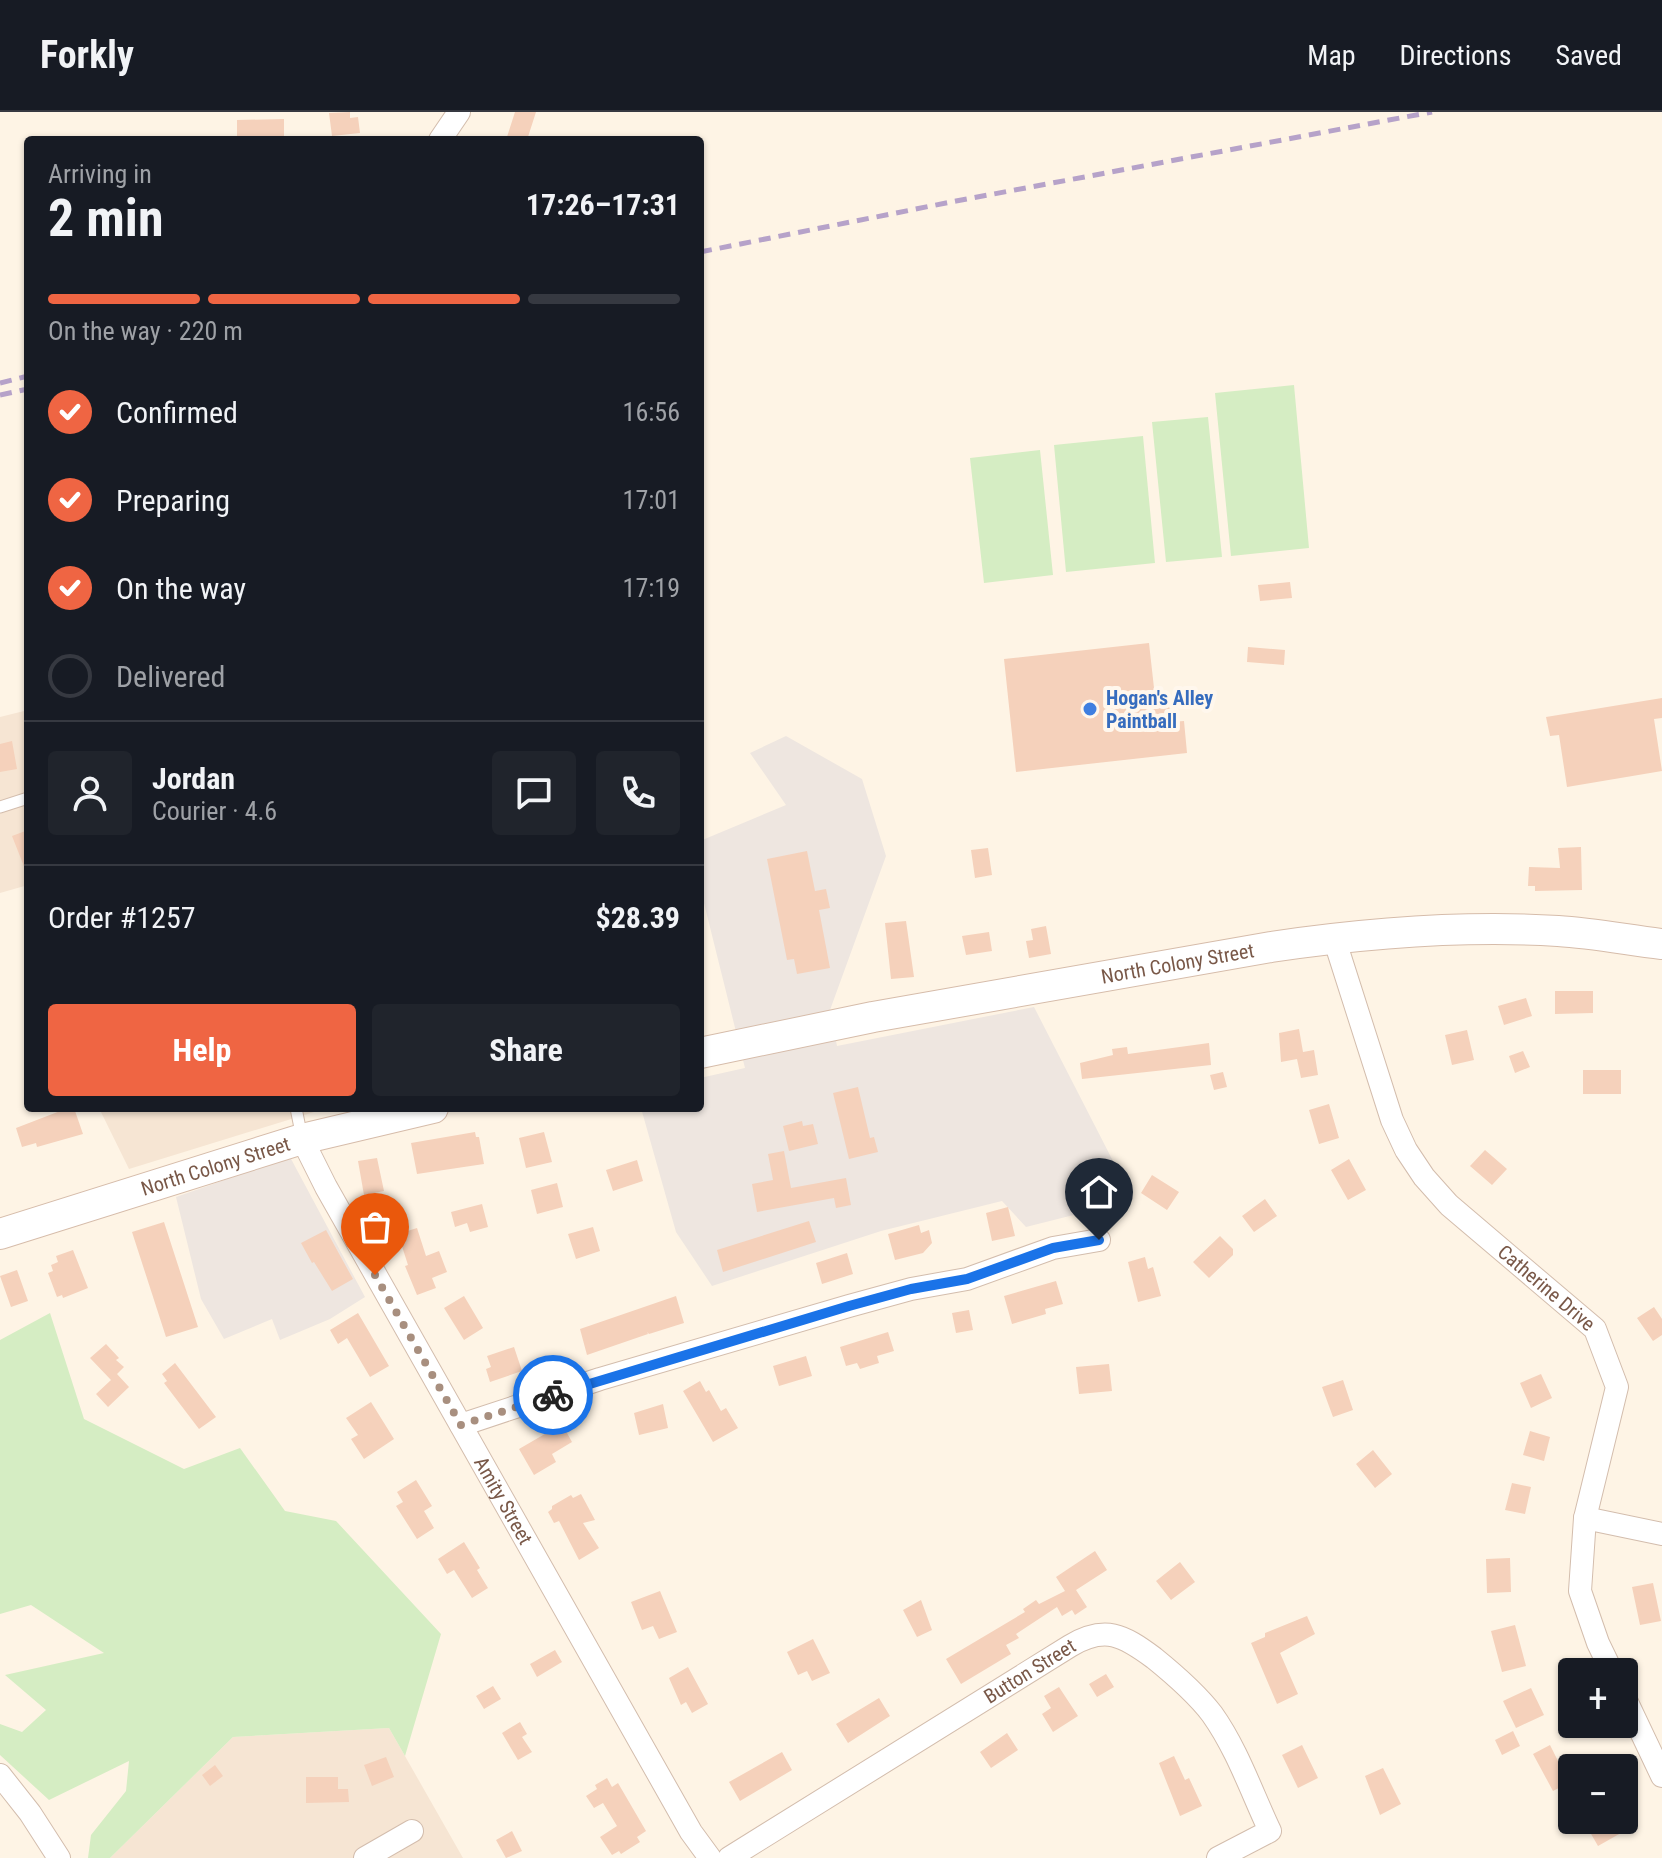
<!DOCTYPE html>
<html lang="en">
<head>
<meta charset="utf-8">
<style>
	:root { --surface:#171b24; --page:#20242c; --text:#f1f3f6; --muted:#9ea1a6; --line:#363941; --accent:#ef6543 }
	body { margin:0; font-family:"Roboto Condensed",sans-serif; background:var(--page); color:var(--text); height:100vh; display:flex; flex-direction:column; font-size:30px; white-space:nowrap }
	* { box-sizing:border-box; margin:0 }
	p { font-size:26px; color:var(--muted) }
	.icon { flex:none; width:44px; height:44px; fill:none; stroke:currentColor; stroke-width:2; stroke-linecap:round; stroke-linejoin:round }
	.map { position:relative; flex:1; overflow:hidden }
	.panel { position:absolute; left:24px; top:24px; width:680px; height:976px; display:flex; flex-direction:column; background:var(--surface); border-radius:8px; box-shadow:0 2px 6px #0004 }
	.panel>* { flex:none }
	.buttons { position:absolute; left:1558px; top:1546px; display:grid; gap:16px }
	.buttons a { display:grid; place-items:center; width:80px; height:80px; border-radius:8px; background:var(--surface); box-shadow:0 2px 6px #0004; font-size:40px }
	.pin { position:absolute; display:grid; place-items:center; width:68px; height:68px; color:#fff; margin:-82px -34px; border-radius:50% 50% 50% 0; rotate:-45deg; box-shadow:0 0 8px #0007 }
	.pin .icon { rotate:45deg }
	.courier { position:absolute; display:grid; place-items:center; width:80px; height:80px; margin:-40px; border:6px solid #1a73e8; border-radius:50%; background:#fff; color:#222; box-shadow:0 2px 10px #0007 }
	.overview em { font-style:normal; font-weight:700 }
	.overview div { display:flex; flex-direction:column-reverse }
	.overview { display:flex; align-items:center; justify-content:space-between; height:136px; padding:0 24px }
	h1 { font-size:52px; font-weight:700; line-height:60px }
	.bar { display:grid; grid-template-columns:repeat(4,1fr); gap:12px 8px; align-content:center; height:96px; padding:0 24px }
	.bar i { height:10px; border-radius:6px; background:var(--line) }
	.bar .current { background:var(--accent) }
	.bar p { grid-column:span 4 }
	.line { display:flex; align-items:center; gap:20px; padding:0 24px; border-top:2px solid var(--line) }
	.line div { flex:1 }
	.round { display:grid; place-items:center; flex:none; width:84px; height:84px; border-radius:8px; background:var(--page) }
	ol { padding:0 24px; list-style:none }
	li { display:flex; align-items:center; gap:24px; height:88px }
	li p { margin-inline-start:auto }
	li .icon { padding:8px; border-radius:50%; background:var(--accent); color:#fff; stroke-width:4 }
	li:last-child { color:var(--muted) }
	li i { width:44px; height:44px; border:4px solid var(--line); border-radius:50% }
	.button { display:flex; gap:16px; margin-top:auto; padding:16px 24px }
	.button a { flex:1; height:92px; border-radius:8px; background:var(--accent); color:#fff; font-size:32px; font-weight:700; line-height:92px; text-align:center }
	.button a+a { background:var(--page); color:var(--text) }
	header { display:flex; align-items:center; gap:48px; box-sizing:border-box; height:112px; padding:0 40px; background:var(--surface); border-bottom:2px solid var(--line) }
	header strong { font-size:38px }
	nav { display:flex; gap:44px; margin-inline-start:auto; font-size:28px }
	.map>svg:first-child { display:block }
	.residential { fill:#f6e5d3 }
	.industrial { fill:#eee6e0 }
	.green { fill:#d5edc3 }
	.building { fill:#f5d1bb }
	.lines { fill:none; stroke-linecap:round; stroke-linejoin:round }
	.service-casing { stroke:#d3bdad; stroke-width:13 }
	.minor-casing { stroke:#d3bdad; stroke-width:24 }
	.secondary-casing { stroke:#d6bcaa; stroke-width:32 }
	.service { stroke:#fff; stroke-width:11 }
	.minor { stroke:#fff; stroke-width:22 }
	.secondary { stroke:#fff; stroke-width:30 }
	.rail { stroke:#b6a2c9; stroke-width:5; stroke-dasharray:12 8; stroke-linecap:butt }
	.done { stroke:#a88f7f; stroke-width:8; stroke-dasharray:0 14.4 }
	.route { stroke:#1a73e8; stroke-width:10 }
	.shop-dot { fill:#3f7fe0; stroke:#fff7ed; stroke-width:3 }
	.labels { text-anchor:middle; stroke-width:8; stroke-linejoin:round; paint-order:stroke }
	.shop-label { font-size:20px; font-weight:bold; fill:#366cbe; stroke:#fff7ed; text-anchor:start }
	.street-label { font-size:20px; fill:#795848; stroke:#fff7ed }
</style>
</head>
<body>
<header>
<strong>Forkly</strong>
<nav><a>Map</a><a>Directions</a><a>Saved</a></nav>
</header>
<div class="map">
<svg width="1662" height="1746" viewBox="0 0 1662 1746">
	<rect width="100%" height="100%" fill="#fef4e5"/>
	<path class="residential" d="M28 598V773L0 781V605Z
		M99 996H327L129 1057Z
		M389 1616 463 1746H110L233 1625Z"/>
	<path class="industrial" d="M786 624 862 667 886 744 830 898 837 934 1034 895 1133 1088 1026 1115 1002 1089 881 1119 712 1174 676 1120 641 996H700V966L745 956 700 775V729L786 693 750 641Z
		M290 1045 365 1185 330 1207 280 1228 272 1207 224 1227 201 1187 176 1085Z"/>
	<path class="green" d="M1294 273 1309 436 1231 444 1215 281Z
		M1208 305 1222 445 1166 450 1152 310Z
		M1143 324 1155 451 1066 460 1054 333Z
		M1040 338 1053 463 984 471 970 346Z
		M50 1201 84 1307 184 1357 240 1336 285 1399 336 1409 441 1522 405 1644 389 1616 233 1625 110 1746H88L91 1723 126 1679 129 1649 49 1688 0 1643V1612L22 1620 46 1598 5 1563 104 1541 31 1493 0 1502V1228Z"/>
	<path class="building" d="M350 0V6L358 5 360 21 332 24 329 1Z
		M515 0H536L527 28H506Z
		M284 7V28H237V8Z
		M1290 470 1292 486 1260 489 1258 473Z
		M1149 531 1155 585 1168 583 1171 610 1184 609 1187 641 1016 660 1004 547Z
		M1248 535 1285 538 1284 553 1247 550Z
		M1662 586V606L1654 607 1662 659 1567 675 1559 623 1550 624 1546 605Z
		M12 629 17 657 0 660V632Z
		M28 718V762H27L12 724Z
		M1581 735 1582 778 1535 779V774H1528L1529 755 1560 756 1558 736Z
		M988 736 992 763 975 766 971 738Z
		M807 739 815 779 826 777 830 796 819 798 830 856 797 862 794 847 787 848 767 747Z
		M906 809 914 865 891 867 885 811Z
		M1046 814 1051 842 1029 846 1026 829 1033 828 1031 817Z
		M989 820 992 839 966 843 962 824Z
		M1555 879H1593V901L1555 902Z
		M1526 886 1532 904 1504 913 1498 894Z
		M1299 917 1303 940 1314 938 1318 963 1301 966 1297 947 1281 950 1279 921Z
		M1467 918 1474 948 1452 953 1445 923Z
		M1209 931 1211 953 1082 967 1080 951 1113 943 1112 937 1127 935 1128 942Z
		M1523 939 1530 955 1515 961 1509 944Z
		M1583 958H1621V982H1583Z
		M1223 960 1227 975 1214 978 1210 963Z
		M858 975 870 1026 874 1025 878 1040 849 1047 833 981Z
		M1329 992 1339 1026 1319 1032 1309 998Z
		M68 996H74L83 1022 37 1035 36 1031 22 1035 16 1016Z
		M802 1009 803 1014 813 1012 818 1032 789 1039 783 1014Z
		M475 1020 476 1025H479L484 1052 417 1062 411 1031Z
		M544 1020 552 1050 526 1056 519 1026Z
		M1485 1038 1507 1057 1492 1073 1470 1054Z
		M784 1039 791 1076 846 1066 851 1093 836 1096 834 1086 757 1100 752 1072 773 1068 768 1042Z
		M377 1046 384 1079 364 1083 358 1049Z
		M1349 1047 1366 1078 1348 1088 1331 1058Z
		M637 1048 643 1069 613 1079 606 1058Z
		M1152 1063 1179 1080 1167 1098 1141 1081Z
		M557 1071 563 1095 537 1102 531 1078Z
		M1265 1087 1277 1104 1254 1120 1242 1104Z
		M482 1092 488 1115 470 1120 467 1111 455 1115 451 1100Z
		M1008 1095 1015 1124 992 1129 986 1101Z
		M809 1109 816 1130 723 1160 717 1138Z
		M164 1110 198 1215 166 1225 132 1120Z
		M919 1113 921 1121 929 1118 932 1131 923 1141 895 1148 888 1122Z
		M593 1115 600 1139 576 1147 568 1122Z
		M417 1116 426 1144 439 1139 447 1160 432 1166 436 1176 417 1183 405 1154 408 1153 398 1122Z
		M326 1118 353 1167 332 1179 314 1150 312 1151 301 1131Z
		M1220 1124 1233 1137V1143L1209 1166 1193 1150Z
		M73 1138 88 1176 63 1186 62 1183 57 1185 48 1161 53 1159 51 1153 58 1150 56 1144Z
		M847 1141 853 1162 822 1172 816 1151Z
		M1145 1145 1148 1157 1153 1155 1161 1184 1138 1190 1128 1150Z
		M17 1158 28 1189 11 1195 0 1164Z
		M1056 1169 1063 1192 1045 1197 1046 1202 1012 1212 1004 1184Z
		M464 1184 483 1216 464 1228 444 1196Z
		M676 1184 684 1211 649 1222 647 1220 648 1222 587 1243 580 1217Z
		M1654 1195 1662 1207V1223L1653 1229 1637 1206Z
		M969 1198 973 1218 956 1221 952 1201Z
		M358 1201 389 1254 370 1265 347 1226 338 1232 330 1218Z
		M888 1220 894 1239 877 1244 879 1251 860 1257 857 1251 846 1254 840 1235Z
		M106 1232 119 1246 116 1248 124 1255 117 1262 129 1275 108 1295 96 1282 111 1268 90 1246Z
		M514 1235 522 1259 490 1270 486 1257 491 1255 487 1244Z
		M806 1244 812 1264 779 1274 773 1254Z
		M175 1251 216 1305 199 1317 164 1271 167 1269 162 1262Z
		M1109 1252 1112 1279 1079 1282 1076 1255Z
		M1541 1262 1552 1286 1531 1296 1520 1271Z
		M1343 1268 1353 1298 1333 1305 1322 1275Z
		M700 1269 706 1280 709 1278 721 1299 726 1296 738 1316 713 1330 683 1279Z
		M371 1290 394 1327 364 1347 351 1327 358 1323 346 1306Z
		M663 1292 668 1316 639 1323 634 1301Z
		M562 1312 572 1330 552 1342 556 1350 534 1363 519 1337Z
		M1530 1319 1550 1325 1544 1349 1523 1343Z
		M1373 1338 1392 1362 1375 1376 1356 1352Z
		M416 1368 432 1394 424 1399 434 1416 417 1427 396 1394 403 1390 397 1380Z
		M1512 1371 1531 1375 1525 1402 1505 1398Z
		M581 1382 595 1408 583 1411 599 1436 579 1448 559 1409 554 1411 548 1400 552 1397V1394L571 1383 573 1386Z
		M464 1430 480 1456 477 1458 488 1476 472 1486 454 1458 447 1462 438 1447Z
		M1095 1439 1107 1458 1076 1478 1087 1495 1075 1503 1072 1498 1062 1504 1057 1495 1016 1522 1019 1526 1006 1533 1011 1542 961 1572 946 1547 1025 1500 1023 1497 1036 1488 1039 1492 1065 1479 1056 1465Z
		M1510 1446 1511 1480 1487 1481 1486 1447Z
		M1180 1450 1195 1470 1171 1488 1156 1469Z
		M1653 1471 1661 1509 1640 1513 1632 1475Z
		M660 1479 677 1520 659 1527 653 1514 642 1518 631 1490Z
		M921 1488 932 1518 917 1525 903 1498Z
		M1307 1504 1315 1522 1280 1541 1298 1582 1277 1592 1251 1531 1265 1525V1521Z
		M1515 1513 1526 1554 1502 1560 1491 1519Z
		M813 1527 830 1561 812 1569 807 1559 798 1563 787 1540Z
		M555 1538 562 1550 537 1565 530 1552Z
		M688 1555 708 1592 692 1601 686 1590 681 1593 669 1566Z
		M1106 1562 1114 1575 1097 1585 1089 1572Z
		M493 1574 501 1587 484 1597 476 1584Z
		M1059 1575 1078 1604 1053 1620 1042 1602 1051 1596 1044 1584Z
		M1531 1576 1544 1603 1516 1616 1503 1589Z
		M879 1586 890 1604 848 1631 836 1612Z
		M520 1610 527 1622 522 1625 532 1640 518 1648 502 1621Z
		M1513 1619 1520 1634 1502 1643 1495 1628Z
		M1007 1621 1018 1638 991 1656 980 1640Z
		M1302 1633 1318 1666 1298 1676 1282 1643Z
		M1550 1633 1559 1651 1572 1644V1669L1553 1679 1533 1642Z
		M782 1640 792 1658 740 1689 729 1670Z
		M1174 1644 1185 1668 1189 1666 1202 1694 1180 1704 1159 1651Z
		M386 1645 394 1665 372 1674 364 1653Z
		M215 1653 223 1664 210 1674 202 1663Z
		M1383 1656 1401 1692 1380 1703 1365 1664Z
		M306 1665H338V1677H348L349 1690 306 1691Z
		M607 1666 612 1675 618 1671 646 1719 637 1725 640 1730 621 1742 619 1739 612 1743 600 1725 617 1714 603 1691 594 1696 586 1684 597 1677 595 1673Z
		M1583 1708H1614L1621 1721 1598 1734Z
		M512 1719 522 1739 506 1746 496 1728Z"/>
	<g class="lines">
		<defs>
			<path id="service" d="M0 695 28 686
				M296 996 302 1026"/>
			<g id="minor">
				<path d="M440 28 459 0"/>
				<path id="s1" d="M1334 826 1392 1008 1406 1038 1424 1065 1449 1093 1595 1217 1617 1275 1585 1406 1580 1479 1598 1531 1612 1560"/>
				<path id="s2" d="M302 1027 326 1075 691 1720 710 1746"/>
				<path d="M461 1313 600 1267 849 1194 911 1177 967 1167 1053 1136 1099 1128"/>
				<path d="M1585 1406 1662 1422"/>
				<path d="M1624 1584 1662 1664"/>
				<path d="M0 1663 30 1701 59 1746"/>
				<path d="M365 1746 412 1719"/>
				<path id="s3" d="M729 1746 1070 1534C1105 1513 1123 1523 1154 1546 1175 1563 1196 1581 1212 1602 1237 1637 1252 1681 1270 1719L1218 1746"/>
			</g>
			<g id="secondary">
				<path id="s4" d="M700 941 873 905 1271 835C1366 821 1462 813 1558 819 1593 821 1628 828 1662 832"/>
				<path id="s5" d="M0 1122 302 1027 433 996"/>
			</g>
		</defs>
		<use href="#service" class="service-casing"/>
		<use href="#minor" class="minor-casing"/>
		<use href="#secondary" class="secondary-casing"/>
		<use href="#service" class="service"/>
		<use href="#minor" class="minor"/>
		<use href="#secondary" class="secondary"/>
		<path class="rail" d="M700 140 956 89 1432 0
			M0 271 28 264
			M0 283 28 277"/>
	</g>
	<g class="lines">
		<path class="done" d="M375 1163 461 1313 553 1283"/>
		<path class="route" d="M553 1283 849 1194 911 1177 967 1167 1053 1136 1099 1128"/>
	</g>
	<circle class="shop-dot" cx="1090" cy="597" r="8"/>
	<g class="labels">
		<g class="shop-label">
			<text x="1106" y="593">Hogan's Alley<tspan x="1106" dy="23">Paintball</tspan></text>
		</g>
		<g class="street-label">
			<text dy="7" stroke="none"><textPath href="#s4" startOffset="486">North Colony Street</textPath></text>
			<text dy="7" stroke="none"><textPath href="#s5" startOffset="226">North Colony Street</textPath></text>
			<text dy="7" stroke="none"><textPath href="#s1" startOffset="422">Catherine Drive</textPath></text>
			<text dy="7" stroke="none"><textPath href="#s2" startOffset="414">Amity Street</textPath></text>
			<text dy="7" stroke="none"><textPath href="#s3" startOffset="354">Button Street</textPath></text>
		</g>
	</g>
</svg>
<div class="buttons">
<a>+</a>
<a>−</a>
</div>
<div class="pin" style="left:375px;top:1163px;background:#ea580c"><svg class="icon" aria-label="bag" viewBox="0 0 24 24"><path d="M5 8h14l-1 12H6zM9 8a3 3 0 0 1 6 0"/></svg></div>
<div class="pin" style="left:1099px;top:1128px;background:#1f2937"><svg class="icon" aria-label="home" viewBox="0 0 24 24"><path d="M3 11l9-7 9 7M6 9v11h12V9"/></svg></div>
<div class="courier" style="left:553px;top:1283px"><svg class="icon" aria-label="bike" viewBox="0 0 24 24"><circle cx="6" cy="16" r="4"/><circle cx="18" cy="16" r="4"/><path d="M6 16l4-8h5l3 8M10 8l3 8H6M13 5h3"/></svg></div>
<section class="panel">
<div class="overview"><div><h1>2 min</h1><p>Arriving in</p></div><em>17:26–17:31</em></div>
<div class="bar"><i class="current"></i><i class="current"></i><i class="current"></i><i></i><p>On the way · 220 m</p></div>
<ol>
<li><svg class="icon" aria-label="check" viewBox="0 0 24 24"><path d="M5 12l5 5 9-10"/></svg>Confirmed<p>16:56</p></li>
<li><svg class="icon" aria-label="check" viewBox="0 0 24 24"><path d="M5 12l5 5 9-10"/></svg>Preparing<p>17:01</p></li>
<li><svg class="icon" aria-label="check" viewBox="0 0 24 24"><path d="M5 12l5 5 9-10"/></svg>On the way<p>17:19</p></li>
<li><i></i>Delivered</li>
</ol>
<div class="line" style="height:144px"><a class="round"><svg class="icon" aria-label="person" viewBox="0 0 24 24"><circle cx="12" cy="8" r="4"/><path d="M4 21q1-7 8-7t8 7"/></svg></a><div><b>Jordan</b><p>Courier · 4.6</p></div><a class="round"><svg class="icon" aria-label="chat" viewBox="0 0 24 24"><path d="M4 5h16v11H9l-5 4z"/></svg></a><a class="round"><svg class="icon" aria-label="phone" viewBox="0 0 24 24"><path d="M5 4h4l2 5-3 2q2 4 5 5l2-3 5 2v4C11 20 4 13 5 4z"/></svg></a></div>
<div class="line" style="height:104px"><div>Order #1257</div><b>$28.39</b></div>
<div class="button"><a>Help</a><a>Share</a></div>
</section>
</div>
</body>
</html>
